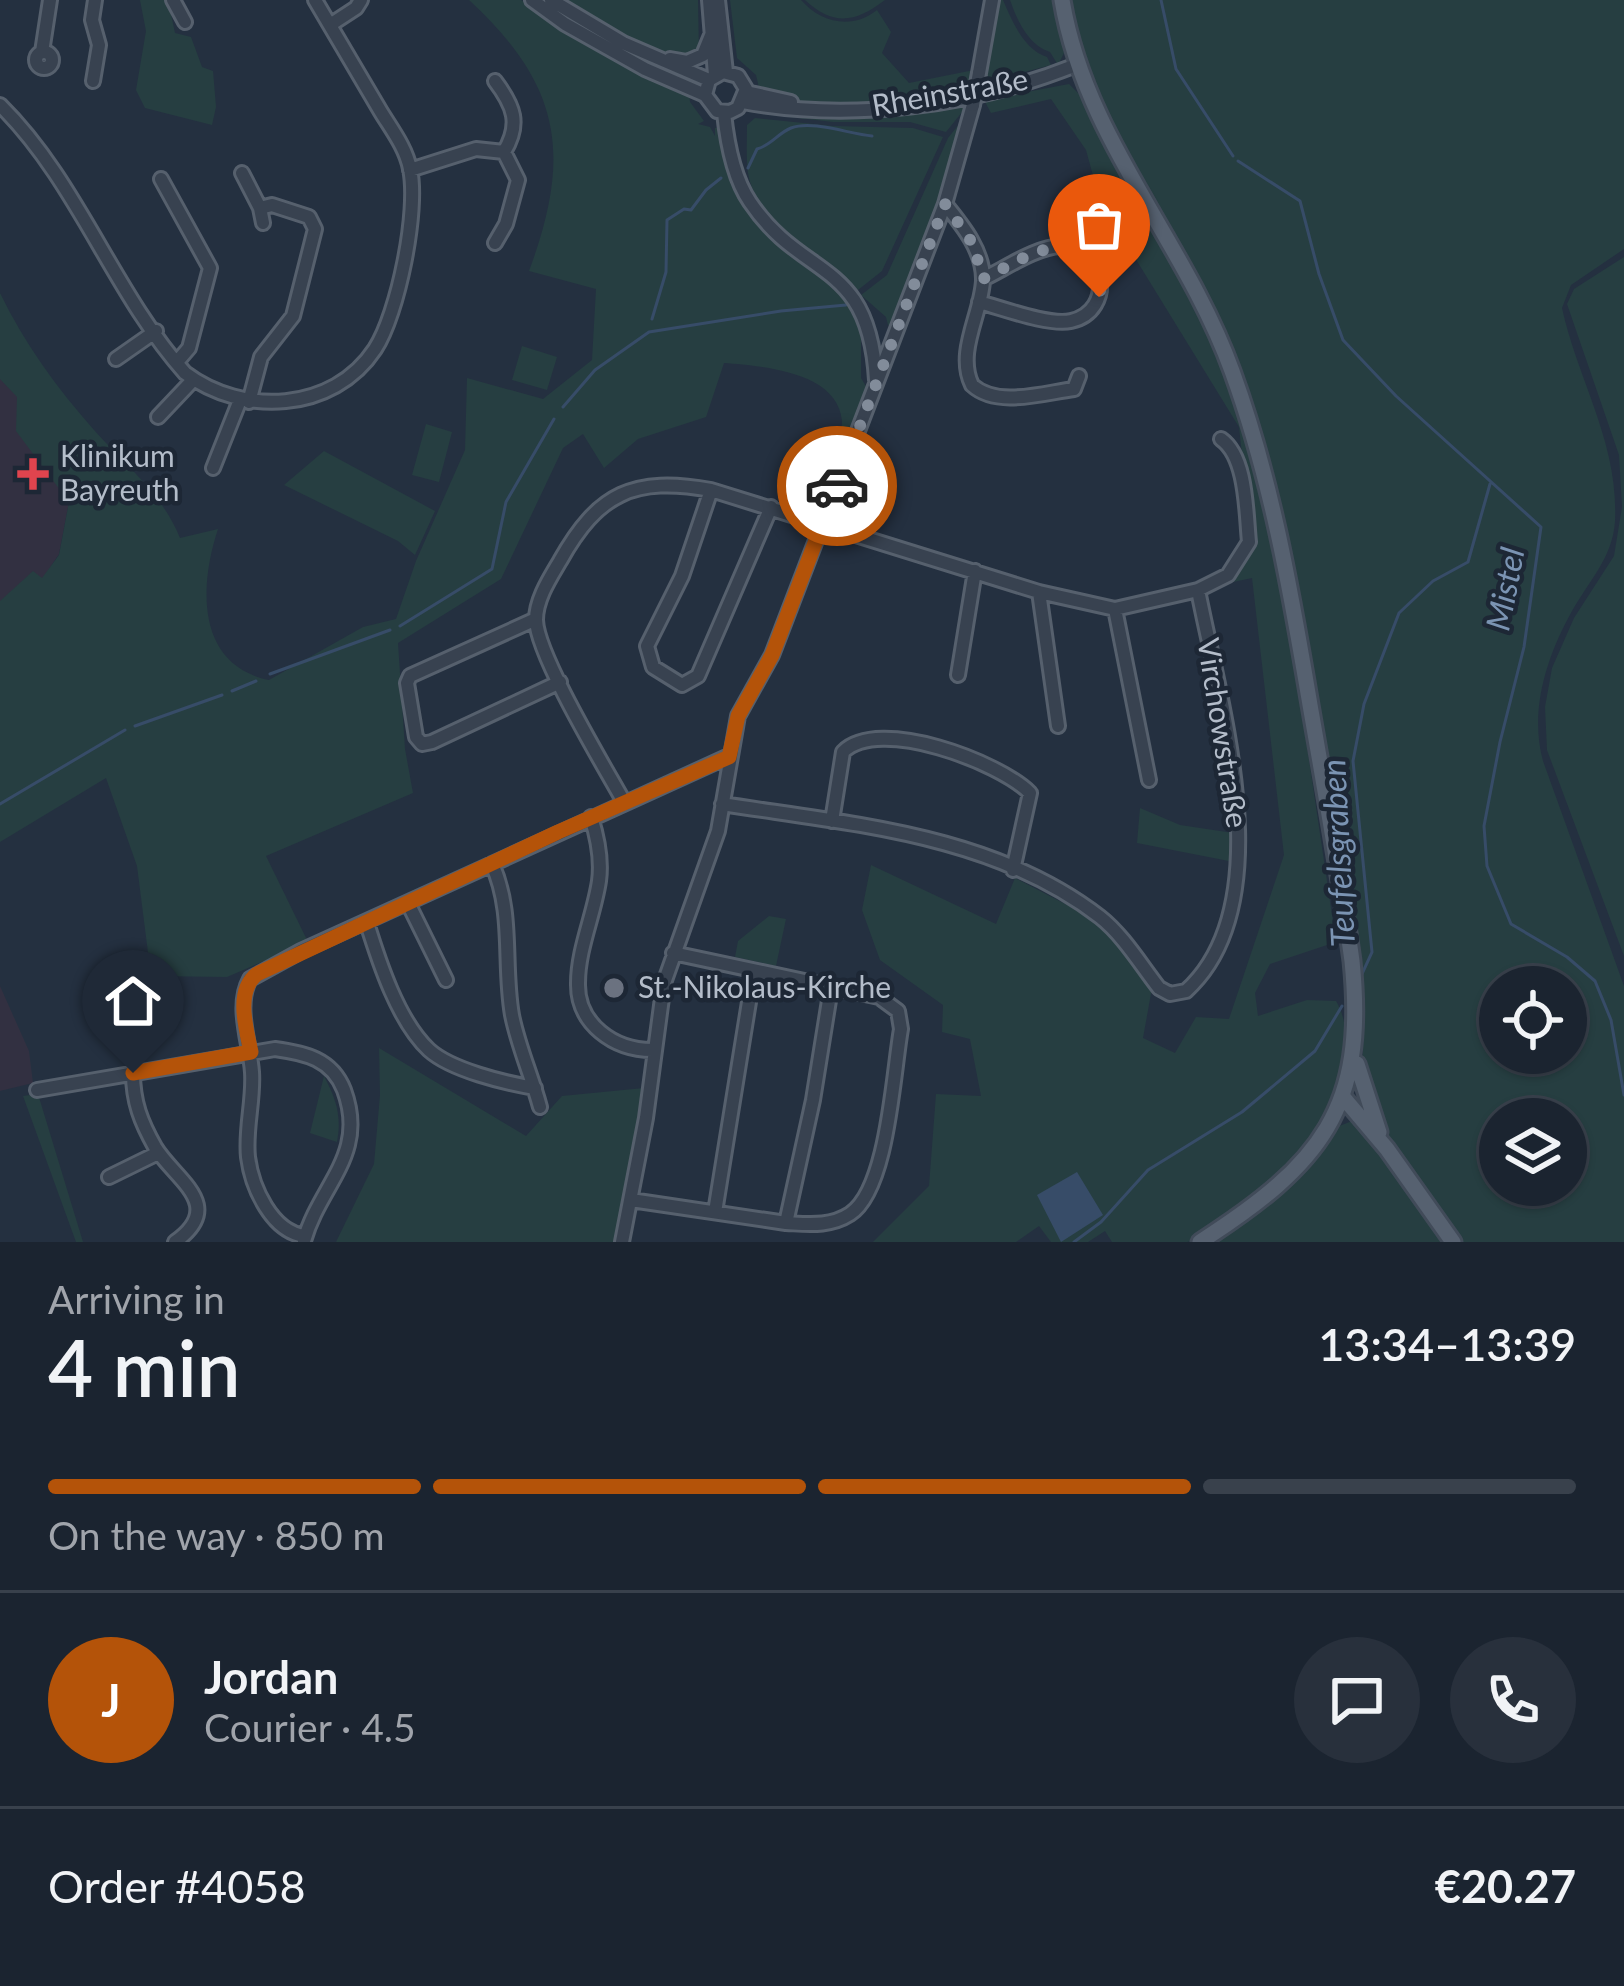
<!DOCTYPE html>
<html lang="en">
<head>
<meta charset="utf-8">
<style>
	:root { --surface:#1b2430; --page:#28303c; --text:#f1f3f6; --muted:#a0a4ab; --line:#39414c; --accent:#b45309 }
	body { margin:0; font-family:Lato,sans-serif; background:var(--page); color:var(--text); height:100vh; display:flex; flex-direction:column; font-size:45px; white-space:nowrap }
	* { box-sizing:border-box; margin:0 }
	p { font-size:39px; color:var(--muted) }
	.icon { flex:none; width:66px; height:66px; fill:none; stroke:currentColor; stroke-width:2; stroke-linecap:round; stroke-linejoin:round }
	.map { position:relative; height:1242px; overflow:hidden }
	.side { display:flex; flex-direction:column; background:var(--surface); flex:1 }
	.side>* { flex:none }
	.buttons { position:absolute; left:1479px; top:966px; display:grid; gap:24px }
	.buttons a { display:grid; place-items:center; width:108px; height:108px; border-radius:50%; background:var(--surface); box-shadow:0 3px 9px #0004,0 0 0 3px var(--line); font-size:60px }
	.pin { position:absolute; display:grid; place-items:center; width:102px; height:102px; color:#fff; margin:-123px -51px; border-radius:50% 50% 50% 0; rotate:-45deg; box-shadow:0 0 12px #0007 }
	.pin .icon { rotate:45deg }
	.courier { position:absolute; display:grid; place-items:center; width:120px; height:120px; margin:-60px; border:9px solid #b45309; border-radius:50%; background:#fff; color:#222; box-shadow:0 3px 15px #0007 }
	.head em { font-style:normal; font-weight:600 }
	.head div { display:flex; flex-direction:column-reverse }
	.head { display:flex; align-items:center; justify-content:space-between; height:204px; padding:0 48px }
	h1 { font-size:78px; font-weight:600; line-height:90px }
	.bar { display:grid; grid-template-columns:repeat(4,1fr); gap:18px 12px; align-content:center; height:144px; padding:0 48px }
	.bar i { height:15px; border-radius:9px; background:var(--line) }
	.bar .selected { background:var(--accent) }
	.bar p { grid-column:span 4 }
	.line { display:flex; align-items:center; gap:30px; padding:0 48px; border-top:3px solid var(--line) }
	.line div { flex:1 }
	.round { display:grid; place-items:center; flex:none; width:126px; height:126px; border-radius:63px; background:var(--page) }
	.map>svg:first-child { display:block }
	.medical { fill:#323041 }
	.green { fill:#263e41; fill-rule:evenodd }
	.water { fill:#374c68 }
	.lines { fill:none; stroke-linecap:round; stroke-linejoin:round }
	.stream { stroke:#374c68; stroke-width:3 }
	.minor-casing { stroke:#56606d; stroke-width:18 }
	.major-casing { stroke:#414b59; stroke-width:21 }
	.minor { stroke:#384250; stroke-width:12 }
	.major { stroke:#566170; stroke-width:15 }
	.minor-bridge-casing { stroke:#56606d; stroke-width:18; stroke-linecap:butt }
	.minor-bridge { stroke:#384250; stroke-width:12 }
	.done { stroke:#828c9a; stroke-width:12; stroke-dasharray:0 21.6 }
	.route { stroke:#b45309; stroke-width:15 }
	.health-dot { fill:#e0444e; stroke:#1d2735; stroke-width:4.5 }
	.worship-dot { fill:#6b7280; stroke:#1d2735; stroke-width:4.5 }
	.labels { text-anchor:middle; stroke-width:9; stroke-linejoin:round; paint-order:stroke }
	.street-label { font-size:30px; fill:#b4bdca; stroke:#1d2735 }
	.poi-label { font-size:30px; fill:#b4bdca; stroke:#1d2735; text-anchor:start }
	.water-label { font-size:33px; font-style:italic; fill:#7b94b3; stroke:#1d2735 }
</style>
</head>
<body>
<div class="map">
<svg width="1624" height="1242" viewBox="0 0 1624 1242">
	<rect width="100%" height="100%" fill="#243040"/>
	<path class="medical" d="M0 323 69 502 59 554 0 642Z
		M0 986 29 1051 33 1083 0 1091Z"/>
	<path class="green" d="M140 0H168L175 33 191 37 202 67 213 71 216 107 212 125 145 108 136 90 146 31Z
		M469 0H521L689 91 690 102 704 121 698 124 710 127 715 136V128H722L734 180 810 268 842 293 853 311 861 336V378L867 388 842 461 834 458C837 447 842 433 842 421 838 371 761 366 724 363L706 417 638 439 604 468 583 434 563 448 501 579 398 643 405 749 413 793 266 856 308 942 227 977 151 976 137 866 106 778 0 842V601L33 571 42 578 59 555 69 502 16 431 17 397 0 379V293C24 343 57 388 94 430 125 465 162 493 180 538L218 529C199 586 196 665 269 680L363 627 396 619 416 561 465 450 467 378 543 399 592 360 596 289 529 271C572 155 562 86 469 0Z
		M563 0H698L699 54C662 68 594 21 563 0Z
		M730 0H801C821 23 852 30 877 10L891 32 882 53 909 83 974 70 973 83 962 94 870 105H817L760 92 756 75 737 58Z
		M805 0H885C856 22 834 27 805 0Z
		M997 0H1003C1012 21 1024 50 1047 57L1051 65 983 83Z
		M1010 0H1057L1064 53 1058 65 1050 52C1028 45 1017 20 1010 0Z
		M1071 0H1624V249L1571 285 1562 308C1578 381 1619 443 1615 521 1613 557 1589 581 1572 611 1547 656 1529 710 1543 761L1624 986V1242H1458L1388 1144 1362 1071 1365 1002 1313 683 1298 685 1336 942 1270 964 1255 993 1258 1016 1307 1000 1336 1001C1363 1047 1329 1118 1298 1157 1281 1179 1257 1195 1234 1212 1221 1222 1204 1239 1187 1242 1164 1242 1136 1242 1112 1242L1105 1231 1088 1242H1051L1039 1226 1016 1242H873L929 1186 936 1094 981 1096 970 1039 942 1032 943 1005 880 960 862 910 871 865 996 924 1015 878 1100 922 1152 988 1143 1038 1175 1053 1196 1017 1229 1019 1284 855 1252 578 1224 584 1252 548 1239 427 1100 201 1086 150 1051 99 991 113 984 100 1069 84 1082 97 1103 144 1117 137C1094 93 1078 49 1071 0ZM1500 987H1566V1053H1500ZM1500 1119H1566V1185H1500Z
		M971 101 946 132 910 122H833L756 113 759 109Z
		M968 113 941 204 891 326 888 325 886 317 861 295 887 275 948 138Z
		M755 118 833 126 913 128 943 137 882 271 858 290C823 253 757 227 748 173 746 157 747 140 747 125Z
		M1624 257V956L1547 750 1545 707 1552 668 1574 618 1614 556 1622 507 1619 455 1567 304 1574 289Z
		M522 346 557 357 547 390 512 380Z
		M426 424 452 432 439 482 412 475Z
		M324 451 435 511 415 555 398 541 284 485Z
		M1140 808 1180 825 1240 834 1239 863 1137 843Z
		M769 916 786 919 776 966 735 957 738 941Z
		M379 1048 526 1136 562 1096 644 1088 618 1242H336L374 1164 380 1095Z
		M324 1076C336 1099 342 1116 337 1142L310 1133Z
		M38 1094 83 1242H76L23 1096Z
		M1352 1121 1360 1124 1447 1242H1207L1332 1129Z"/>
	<path class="water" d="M1077 1172 1103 1215 1061 1242 1037 1195Z"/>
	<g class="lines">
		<path class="stream" d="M1161 0 1176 69 1233 156
			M1238 161 1300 201 1319 274 1343 340 1396 396 1541 527 1524 647 1500 742 1484 826 1487 866 1511 924 1567 957 1595 981 1611 1020 1624 1095
			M748 168 757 149C772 145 778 133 791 128 813 120 849 134 872 136
			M652 319 666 272 667 220 684 209 691 210 706 190 721 178
			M563 407 595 370 649 332 781 311 846 305
			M400 626 492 569 506 502 554 419
			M270 674 390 630
			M232 691 256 681
			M135 726 222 695
			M0 804 125 730
			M1361 976 1372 952 1353 761 1364 704 1399 613 1433 581 1468 562 1490 484
			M1074 1242 1101 1222 1148 1170 1242 1112 1315 1051 1342 1006"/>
		<defs>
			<path id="minor" d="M173 0 185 22
				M532 0 565 24 645 69 705 95 717 111 730 112 738 108 746 89 738 76 723 72 709 80 705 95
				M551 0 623 43 709 80
				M709 0 715 75
				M718 0 726 72
				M330 25 356 8 361 0
				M36 60a8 8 0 1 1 16 0a8 8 0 1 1-16 0Z
				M42 52 50 0
				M670 59 687 62 703 55 712 33
				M979 73 992 0
				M93 81 99 45 92 20 95 0
				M495 81C514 106 521 124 504 152
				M746 92 791 102
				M743 102C852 122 974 106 1076 65
				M0 105C78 182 113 292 185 373 242 416 333 413 375 349 398 314 419 210 410 169 406 148 392 130 381 112 359 74 337 37 315 0
				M724 113C727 142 733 177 750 202 803 281 869 258 876 380
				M410 170 476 149 504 152 518 180 506 224 495 243
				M242 173 260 208 263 223
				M161 179 210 268 189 348 177 362
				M945 204C963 226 984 252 983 281 981 315 956 352 972 385 997 408 1043 393 1074 389L1079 376
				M979 302C1002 308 1049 326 1071 321 1116 311 1106 245 1061 246 1036 247 1006 268 983 279
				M116 359 156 331
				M249 402 261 357 293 316 315 229 309 217 272 205 260 208
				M158 417 194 379
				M213 468 240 400
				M711 490 682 576 647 646 653 667 682 685 698 676 771 507
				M1039 592 1058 726
				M1115 609 1149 780
				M536 619 410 676 407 683 416 737 422 744 432 742 560 682
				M958 675 975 571
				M624 802C604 766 537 655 536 620 536 599 550 578 560 561 598 493 634 476 711 490L1039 592 1115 609 1198 590 1228 575 1249 542C1246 513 1247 457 1221 439
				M722 804C850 824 993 834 1100 917 1123 935 1141 965 1159 988L1170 994 1186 991C1283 903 1219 700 1198 590
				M591 817C598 839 602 859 599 881 594 915 578 949 578 983 577 1024 614 1050 652 1050
				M832 821 843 752C879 716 999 762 1030 793L1013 870
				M492 864C514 912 503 964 512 1015 518 1046 532 1077 540 1107
				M408 903 446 980
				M367 923C379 962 398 1021 429 1050 451 1070 505 1083 535 1088
				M133 1073C133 1102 141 1122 155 1147 175 1180 227 1205 175 1242
				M37 1090 275 1049C305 1053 332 1059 344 1090 368 1155 320 1184 304 1241
				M109 1177 158 1153
				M631 1200 786 1223C808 1224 830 1227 850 1214 888 1189 893 1074 901 1029L898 1011 879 997 673 953
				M715 1212 754 971
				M786 1223 813 1100 831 988
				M305 1236C272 1232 252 1188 248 1157 245 1129 254 1100 252 1072 250 1043 235 1006 250 979L301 951 729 756
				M622 1242 646 1118 664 983 718 831 738 716 772 655 945 204 973 105"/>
			<path id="major" d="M1062 0C1085 139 1185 241 1232 371 1271 478 1290 587 1309 699 1324 786 1340 873 1352 961 1367 1109 1321 1164 1200 1242
				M1357 1064 1379 1132
				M1343 1097 1387 1149 1453 1242"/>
		</defs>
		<use href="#minor" class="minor-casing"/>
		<use href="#major" class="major-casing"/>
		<use href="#minor" class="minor"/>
		<use href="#major" class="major"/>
		<defs>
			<path id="minor-bridge" d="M973 105 979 73"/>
		</defs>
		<use href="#minor-bridge" class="minor-bridge-casing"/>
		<use href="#minor-bridge" class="minor-bridge"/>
	</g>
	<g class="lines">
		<path class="done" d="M837 486 945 204 973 244 983 279C1013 265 1063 227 1092 260 1102 271 1102 282 1099 297"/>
		<path class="route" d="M133 1073 251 1052C246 1028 235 991 257 974L558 832 729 757 738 716 772 655 837 486"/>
	</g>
	<path class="health-dot" d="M27 456h12v12h12v12h-12v12h-12v-12h-12v-12h12z"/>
	<circle class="worship-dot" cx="614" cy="988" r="12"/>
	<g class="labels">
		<g class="street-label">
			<text transform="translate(950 93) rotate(-10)" y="10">Rheinstraße</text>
			<text transform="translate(1222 733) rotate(81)" y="10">Virchowstraße</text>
		</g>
		<g class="poi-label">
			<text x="60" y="467">Klinikum<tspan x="60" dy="34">Bayreuth</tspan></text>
			<text x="638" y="998">St.-Nikolaus-Kirche</text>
		</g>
		<g class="water-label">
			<text transform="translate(1505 589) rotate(-79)" y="12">Mistel</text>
			<text transform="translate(1338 853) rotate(-93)" y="12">Teufelsgraben</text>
		</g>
	</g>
</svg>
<div class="buttons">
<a><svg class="icon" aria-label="locate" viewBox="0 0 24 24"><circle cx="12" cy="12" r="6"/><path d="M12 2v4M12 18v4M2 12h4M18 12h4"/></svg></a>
<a><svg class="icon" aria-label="layers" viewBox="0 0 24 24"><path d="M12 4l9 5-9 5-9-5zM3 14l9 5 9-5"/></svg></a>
</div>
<div class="pin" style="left:1099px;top:297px;background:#ea580c"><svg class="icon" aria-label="bag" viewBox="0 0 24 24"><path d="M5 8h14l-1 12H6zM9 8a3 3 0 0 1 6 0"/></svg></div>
<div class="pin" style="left:133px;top:1073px;background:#1f2937"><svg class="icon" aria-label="home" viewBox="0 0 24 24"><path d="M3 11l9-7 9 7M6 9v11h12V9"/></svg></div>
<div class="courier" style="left:837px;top:486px"><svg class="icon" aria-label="car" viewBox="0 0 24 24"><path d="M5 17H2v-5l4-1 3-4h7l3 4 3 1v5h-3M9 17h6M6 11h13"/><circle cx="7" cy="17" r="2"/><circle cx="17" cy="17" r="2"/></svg></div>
</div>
<section class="side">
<div class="head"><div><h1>4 min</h1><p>Arriving in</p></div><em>13:34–13:39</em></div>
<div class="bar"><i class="selected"></i><i class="selected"></i><i class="selected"></i><i></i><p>On the way · 850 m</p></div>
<div class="line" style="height:216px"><b class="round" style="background:var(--accent);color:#fff">J</b><div><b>Jordan</b><p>Courier · 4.5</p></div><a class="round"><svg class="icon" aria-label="chat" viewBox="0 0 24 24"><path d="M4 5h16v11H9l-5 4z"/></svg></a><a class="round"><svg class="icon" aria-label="phone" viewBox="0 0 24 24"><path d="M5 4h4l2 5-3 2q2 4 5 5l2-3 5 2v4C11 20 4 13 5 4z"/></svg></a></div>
<div class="line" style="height:156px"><div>Order #4058</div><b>€20.27</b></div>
</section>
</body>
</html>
